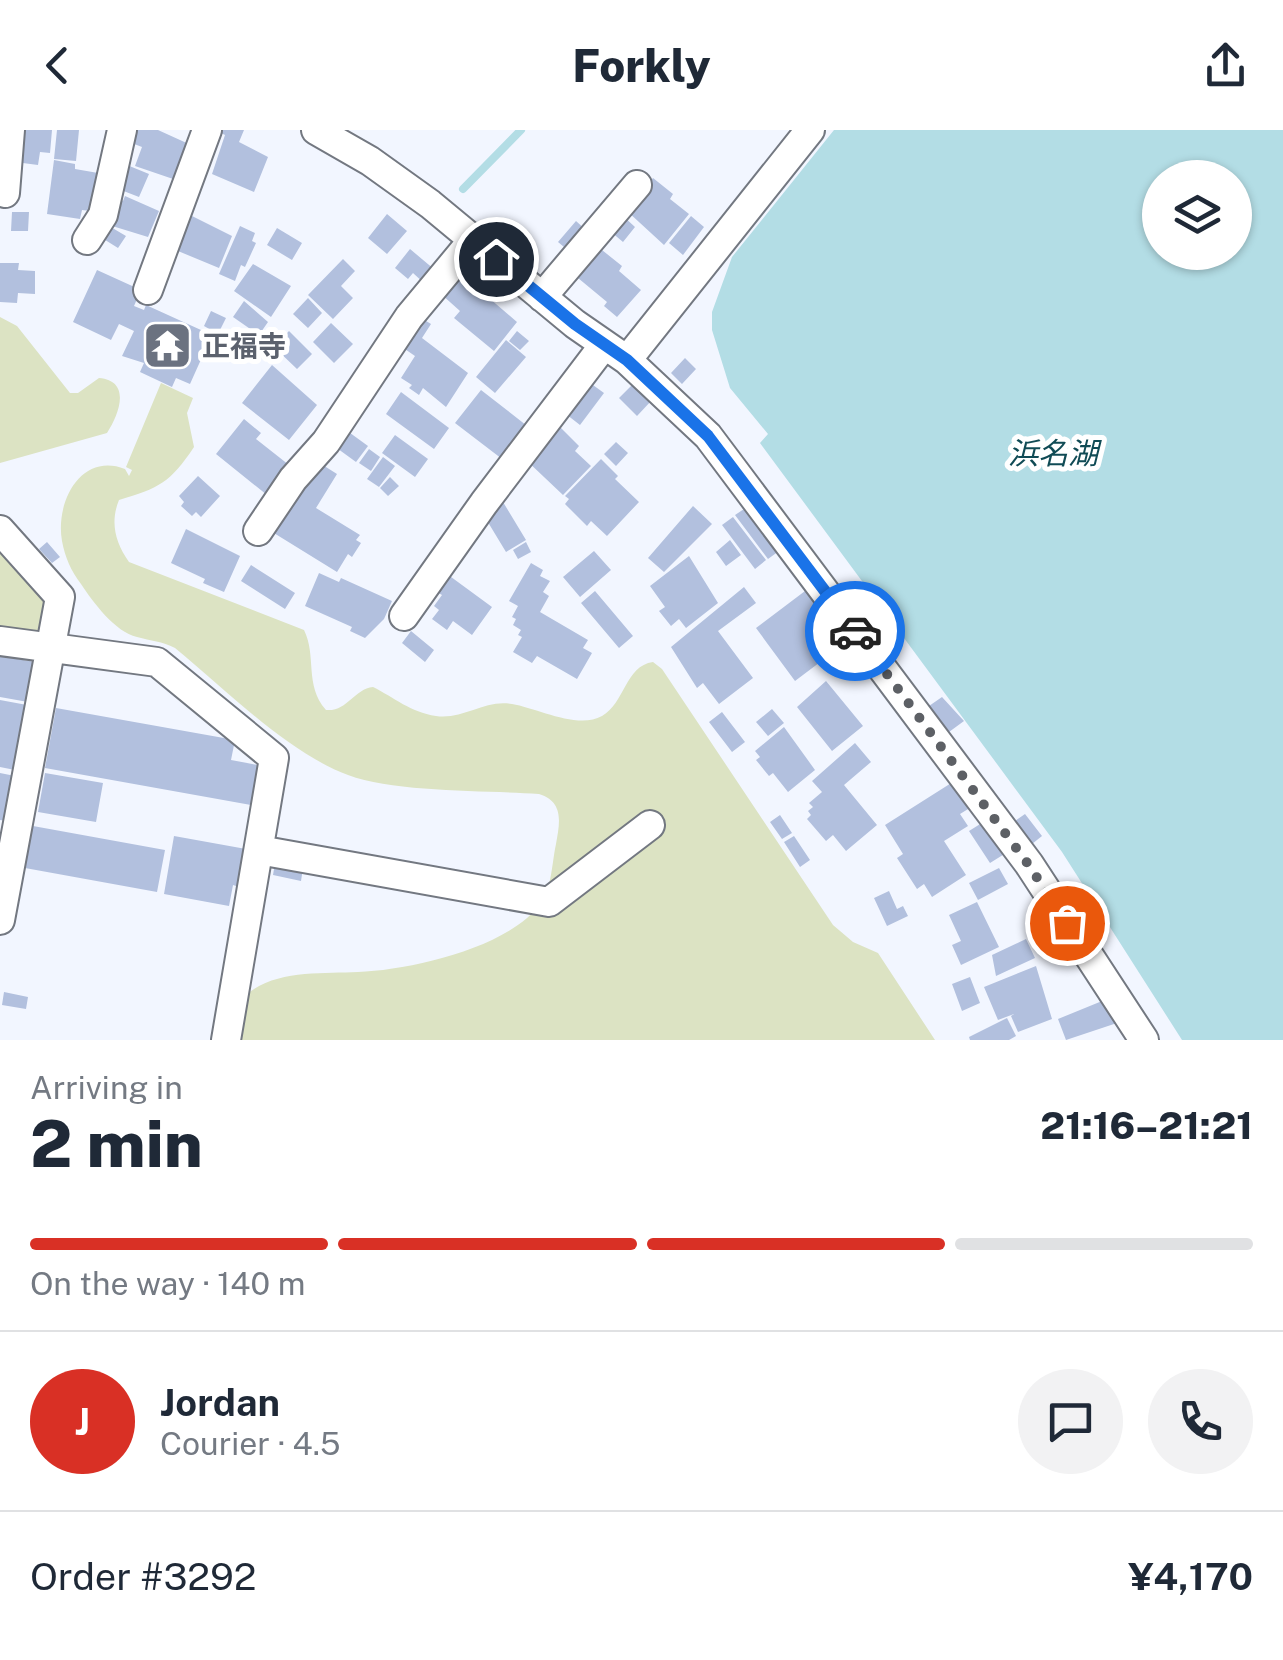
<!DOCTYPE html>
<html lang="en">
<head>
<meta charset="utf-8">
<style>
	:root { --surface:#fff; --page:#f2f2f3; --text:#1f2937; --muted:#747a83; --line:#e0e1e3; --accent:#d93025 }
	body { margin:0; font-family:"Public Sans","Noto Sans JP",sans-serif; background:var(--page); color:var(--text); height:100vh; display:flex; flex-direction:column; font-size:38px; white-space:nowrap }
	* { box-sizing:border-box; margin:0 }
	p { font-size:32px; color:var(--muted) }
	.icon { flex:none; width:55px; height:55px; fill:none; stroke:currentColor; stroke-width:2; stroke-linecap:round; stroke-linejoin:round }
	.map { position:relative; height:910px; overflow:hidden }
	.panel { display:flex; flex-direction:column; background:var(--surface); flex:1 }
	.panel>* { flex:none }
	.buttons { position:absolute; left:1142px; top:30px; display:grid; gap:20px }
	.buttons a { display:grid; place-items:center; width:110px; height:110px; border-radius:50%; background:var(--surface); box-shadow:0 2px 8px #0004; font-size:50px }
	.pin { position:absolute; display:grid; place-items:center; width:85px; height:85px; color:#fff; margin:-42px; border:5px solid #fff; border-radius:50%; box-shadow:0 2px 10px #0007 }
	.courier { position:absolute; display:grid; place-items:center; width:100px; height:100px; margin:-50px; border:8px solid #1a73e8; border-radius:50%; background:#fff; color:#222; box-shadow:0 2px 12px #0007 }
	.summary em { font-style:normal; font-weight:800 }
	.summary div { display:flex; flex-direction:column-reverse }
	.summary { display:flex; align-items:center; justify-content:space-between; height:170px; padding:0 30px }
	h1 { font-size:65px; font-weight:800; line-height:75px }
	.bar { display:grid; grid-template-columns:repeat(4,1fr); gap:15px 10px; align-content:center; height:120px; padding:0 30px }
	.bar i { height:12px; border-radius:8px; background:var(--line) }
	.bar .on { background:var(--accent) }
	.bar p { grid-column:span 4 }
	.line { display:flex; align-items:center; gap:25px; padding:0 30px; border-top:2px solid var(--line) }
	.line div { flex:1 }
	.round { display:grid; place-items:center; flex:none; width:105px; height:105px; border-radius:52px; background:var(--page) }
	header { display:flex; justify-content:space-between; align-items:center; height:130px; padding:0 30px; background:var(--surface); font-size:45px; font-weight:800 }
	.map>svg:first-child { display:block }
	.green { fill:#dce3c3 }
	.water { fill:#b3dde5; fill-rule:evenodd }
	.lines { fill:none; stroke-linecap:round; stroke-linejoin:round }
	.stream { stroke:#b3dde5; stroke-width:8 }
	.building { fill:#b2c0de }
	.minor-casing { stroke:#737881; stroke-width:32 }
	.minor { stroke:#fff; stroke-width:28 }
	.done { stroke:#5d6065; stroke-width:10; stroke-dasharray:0 18 }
	.route { stroke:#1a73e8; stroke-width:12 }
	.labels { text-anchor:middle; stroke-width:10; stroke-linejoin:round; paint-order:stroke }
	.worship-label { font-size:28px; font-weight:bold; fill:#5b616d; stroke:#fff; text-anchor:start }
	.water-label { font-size:30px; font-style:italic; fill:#104b55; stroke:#fff }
</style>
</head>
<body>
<header><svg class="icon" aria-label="back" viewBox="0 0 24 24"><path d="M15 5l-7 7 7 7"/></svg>Forkly<svg class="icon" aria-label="share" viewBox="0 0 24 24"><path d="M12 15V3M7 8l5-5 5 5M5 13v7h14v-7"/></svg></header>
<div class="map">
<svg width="1283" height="910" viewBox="0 0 1283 910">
	<rect width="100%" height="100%" fill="#f2f6ff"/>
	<path class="green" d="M0 187 17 196 70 263H78L99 248C132 251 119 284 107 303L0 333Z
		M161 253 193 268 187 283 194 317C170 353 159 358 119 370 110 392 115 412 129 432L304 500C317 526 304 555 326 580 347 582 354 559 373 557 395 568 410 582 436 586 463 590 485 569 512 574 537 578 578 600 602 586 625 573 625 536 653 532L662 539 833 795 853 812 878 823 935 910H234L242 869C270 839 321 844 358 842 410 840 509 818 541 773 552 757 552 732 556 714 560 692 564 672 539 664 485 660 396 663 348 645 288 623 225 559 175 518 162 511 151 511 137 507 115 502 93 472 81 454 71 441 65 427 62 411 55 372 81 322 125 339L129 346 132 340 126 337Z
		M0 414 50 470 44 505 0 503Z"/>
	<path class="water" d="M834 0H1283V910H1182L1062 722 760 313 768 304 730 258 712 200V182L732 127ZM1160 48H1235V122H1160Z"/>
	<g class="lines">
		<path class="stream" d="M463 59 521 0"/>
	</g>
	<path class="building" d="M15 0H52L50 23 40 22 38 35 15 32Z
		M57 0H79L76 31 54 29Z
		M132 0H158L191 15 176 50 135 36 142 17 129 12Z
		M222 0H244L239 12 268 27 254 62 212 44 225 5 221 3Z
		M54 30 75 34V39L104 44 99 82 82 80 80 89 47 84Z
		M127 35 149 44 139 67 121 60Z
		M653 48 673 64 670 69 689 84 664 115 627 81Z
		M125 66 159 81 148 107 109 95 120 69 123 71Z
		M12 82H29L28 101H11Z
		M387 84 407 101 387 124 368 108Z
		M190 85 232 106 219 138 178 121Z
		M623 86 635 97 623 112 610 101Z
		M691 86 704 97 683 125 669 113Z
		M576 91 587 101 570 122 558 112Z
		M109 96 126 106 118 118 102 108Z
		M240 96 255 103 252 111 256 113 245 137 241 135 235 151 219 144Z
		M277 98 302 113 292 130 267 115Z
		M410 119 435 140 425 154 413 143 408 149 395 138Z
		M602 120 622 136 619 141 641 160 617 187 604 176 607 172 578 148Z
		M343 129 355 141 341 156 353 168 333 189 308 165Z
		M470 129 487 143 475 156 517 192 494 221 454 188 460 181 441 164Z
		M0 133H19L18 140 35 141V164L18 163 17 173 0 172Z
		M253 134 291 156 271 187 234 161Z
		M97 140 141 160 134 176 144 180 146 175 212 205 190 254 176 248 172 257 140 242 144 233 122 226 134 201 119 194 111 210 73 192Z
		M308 168 322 183 308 198 293 184Z
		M244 171 268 192 259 205 233 187Z
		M211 181 226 188 218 204 204 196Z
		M418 186 431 194 422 208 468 243 446 277 423 258 419 265 409 258 412 255 401 248 415 226 399 215Z
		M331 193 353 214 334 233 313 212Z
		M289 201 312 224 297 239 274 217Z
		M517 201 529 211 520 220 509 211Z
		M506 210 526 227 495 263 476 247Z
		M685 228 696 239 682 254 671 243Z
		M272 235 317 275 289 310 242 273Z
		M586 250 604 263 580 295 562 281Z
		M634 253 652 270 637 286 619 268Z
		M481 260 531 299 506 332 455 293Z
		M401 262 449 298 434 319 386 284Z
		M244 289 261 303 256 309 289 335 272 369 216 324Z
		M558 295 579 316 575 321 591 336 563 365 525 329Z
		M346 300 368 316 356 332 334 316Z
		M395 305 428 329 415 347 382 323Z
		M616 312 628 323 616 336 604 324Z
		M369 319 380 327 371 341 359 333Z
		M383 327 395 336 379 357 367 349Z
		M601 329 618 346 615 349 639 372 607 406 591 391 587 396 565 374 569 369 565 366Z
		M318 332 337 344 316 378 360 405 356 410 361 413 352 427 348 424 337 442 269 400Z
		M198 346 220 366 201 387 196 382 192 386 181 376 184 372 179 366Z
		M390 347 399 356 388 366 380 358Z
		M503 372 526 410 506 422 483 384Z
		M693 376 712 394 664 442 648 428Z
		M747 377 779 421 768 429 735 385Z
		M733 387 766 430 755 439 722 395Z
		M186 399 240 426 224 462 203 453 205 449 171 433Z
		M730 410 741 425 726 436 716 422Z
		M47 412 60 427 52 433 39 419Z
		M526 412 531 422 518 429 513 420Z
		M594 421 611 440 580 467 563 447Z
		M689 426 718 473 686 498 679 489 671 496 659 481 665 477 650 456Z
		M531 433 543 440 540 446 550 451 543 462 549 466 540 482 588 510 583 518 592 523 577 549 537 526 532 533 513 522 522 507 518 505 521 500 513 495 516 489 512 487 518 476 509 471Z
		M251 435 295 463 285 479 241 451Z
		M319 443 339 452 341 448 392 471 384 489 365 508 350 501 352 497 305 476Z
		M447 444 492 477 472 505 453 491 447 500 432 489 439 480 434 476 442 465 435 461Z
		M744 457 756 473 718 501 753 548 719 574 703 553 697 558 671 517Z
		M809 458 848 511 795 551 756 498Z
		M595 461 633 506 619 518 581 473Z
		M411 501 434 520 425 532 402 513Z
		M0 526 35 532 28 572 0 567Z
		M855 529 862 538 850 547 843 538Z
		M826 551 863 596 832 621 797 577Z
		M942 567 964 591 949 602 929 576Z
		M0 570 27 575 15 640 0 637Z
		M56 578 235 610 231 630 258 635 251 675 45 638Z
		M772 579 784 593 768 606 756 592Z
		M722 582 745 612 732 622 709 592Z
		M784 597 815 640 788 662 773 643 769 646 756 630 760 627 755 621Z
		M855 613 871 632 844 655 877 695 846 721 833 705 826 711 807 689 811 685 808 681 813 677 809 673 822 662 812 651Z
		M0 643 15 646 8 691 0 690Z
		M45 643 103 653 96 692 38 682Z
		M956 650 973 676 960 684 968 696 944 711 966 745 932 767 924 754 917 759 897 728 903 724 885 695Z
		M1025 684 1042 706 1032 714 1015 691Z
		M780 685 792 703 782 709 770 692Z
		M985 691 1006 723 990 733 969 701Z
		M33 696 165 720 157 762 25 738Z
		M174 706 246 719 239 757 233 755 229 776 164 764Z
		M794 706 810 730 800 737 784 712Z
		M275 733 303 738 301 751 273 745Z
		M999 738 1008 754 978 770 969 753Z
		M889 761 897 779 903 776 908 786 887 796 874 768Z
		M977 772 999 817 961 835 952 815 961 811 949 785Z
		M1026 809 1035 828 996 846 992 825Z
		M1036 836 1052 889 1018 902 1011 886 1014 884 998 890 984 857Z
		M970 847 980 873 962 881 952 854Z
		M4 862 28 867 26 879 2 875Z
		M1107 869 1117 893 1066 910 1058 889Z
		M1007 888 1016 906 1009 910H970L969 907Z"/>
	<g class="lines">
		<defs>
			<path id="minor" d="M316 0 370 31 430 74 575 194 627 230 708 306 1029 734 1144 910
				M5 63 10 0
				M87 110 103 85 122 0
				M148 160 207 0
				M542 167 637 55
				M627 230 810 0
				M0 400 60 467 0 790
				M258 401 293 349 326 312 409 187 473 110
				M404 486 484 373 604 215
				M0 511 157 532 274 628 226 910
				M259 720 549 772 650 695"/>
		</defs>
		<use href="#minor" class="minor-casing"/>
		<use href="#minor" class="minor"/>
	</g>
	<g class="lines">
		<path class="done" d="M855 501 1028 734 1067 793"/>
		<path class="route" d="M496 129 575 194 627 230 708 306 855 501"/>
	</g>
	<defs>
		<symbol id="temple-square" viewBox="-11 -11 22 22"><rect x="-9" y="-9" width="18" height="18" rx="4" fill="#6b7280" stroke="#fff"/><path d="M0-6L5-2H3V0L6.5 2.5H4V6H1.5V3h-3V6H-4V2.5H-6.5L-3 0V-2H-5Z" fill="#fff"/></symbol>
	</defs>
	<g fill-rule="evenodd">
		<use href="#temple-square" x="140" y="188" width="55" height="55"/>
	</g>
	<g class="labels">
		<g class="worship-label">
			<text x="202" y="226">正福寺</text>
		</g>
		<g class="water-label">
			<text x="1053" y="334">浜名湖</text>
		</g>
	</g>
</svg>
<div class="buttons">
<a><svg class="icon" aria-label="layers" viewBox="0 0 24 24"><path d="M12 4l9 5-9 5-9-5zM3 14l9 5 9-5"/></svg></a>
</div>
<div class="pin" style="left:1067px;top:793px;background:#ea580c"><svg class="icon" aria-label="bag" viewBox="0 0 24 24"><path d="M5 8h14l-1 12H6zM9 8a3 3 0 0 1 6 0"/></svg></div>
<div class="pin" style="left:496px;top:129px;background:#1f2937"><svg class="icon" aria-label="home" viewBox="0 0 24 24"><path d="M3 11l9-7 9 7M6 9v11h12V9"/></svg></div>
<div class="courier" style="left:855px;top:501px"><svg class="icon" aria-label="car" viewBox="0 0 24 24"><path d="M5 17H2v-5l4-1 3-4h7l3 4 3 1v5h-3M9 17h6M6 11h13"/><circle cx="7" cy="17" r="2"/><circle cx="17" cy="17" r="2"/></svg></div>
</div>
<section class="panel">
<div class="summary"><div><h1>2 min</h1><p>Arriving in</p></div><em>21:16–21:21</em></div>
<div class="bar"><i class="on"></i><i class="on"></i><i class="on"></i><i></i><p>On the way · 140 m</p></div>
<div class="line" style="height:180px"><b class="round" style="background:var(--accent);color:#fff">J</b><div><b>Jordan</b><p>Courier · 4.5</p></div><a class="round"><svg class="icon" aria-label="chat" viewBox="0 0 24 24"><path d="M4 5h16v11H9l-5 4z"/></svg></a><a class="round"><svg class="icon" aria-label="phone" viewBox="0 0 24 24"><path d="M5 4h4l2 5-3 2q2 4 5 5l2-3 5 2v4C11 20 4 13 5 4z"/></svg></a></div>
<div class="line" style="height:130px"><div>Order #3292</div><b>¥4,170</b></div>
</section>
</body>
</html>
